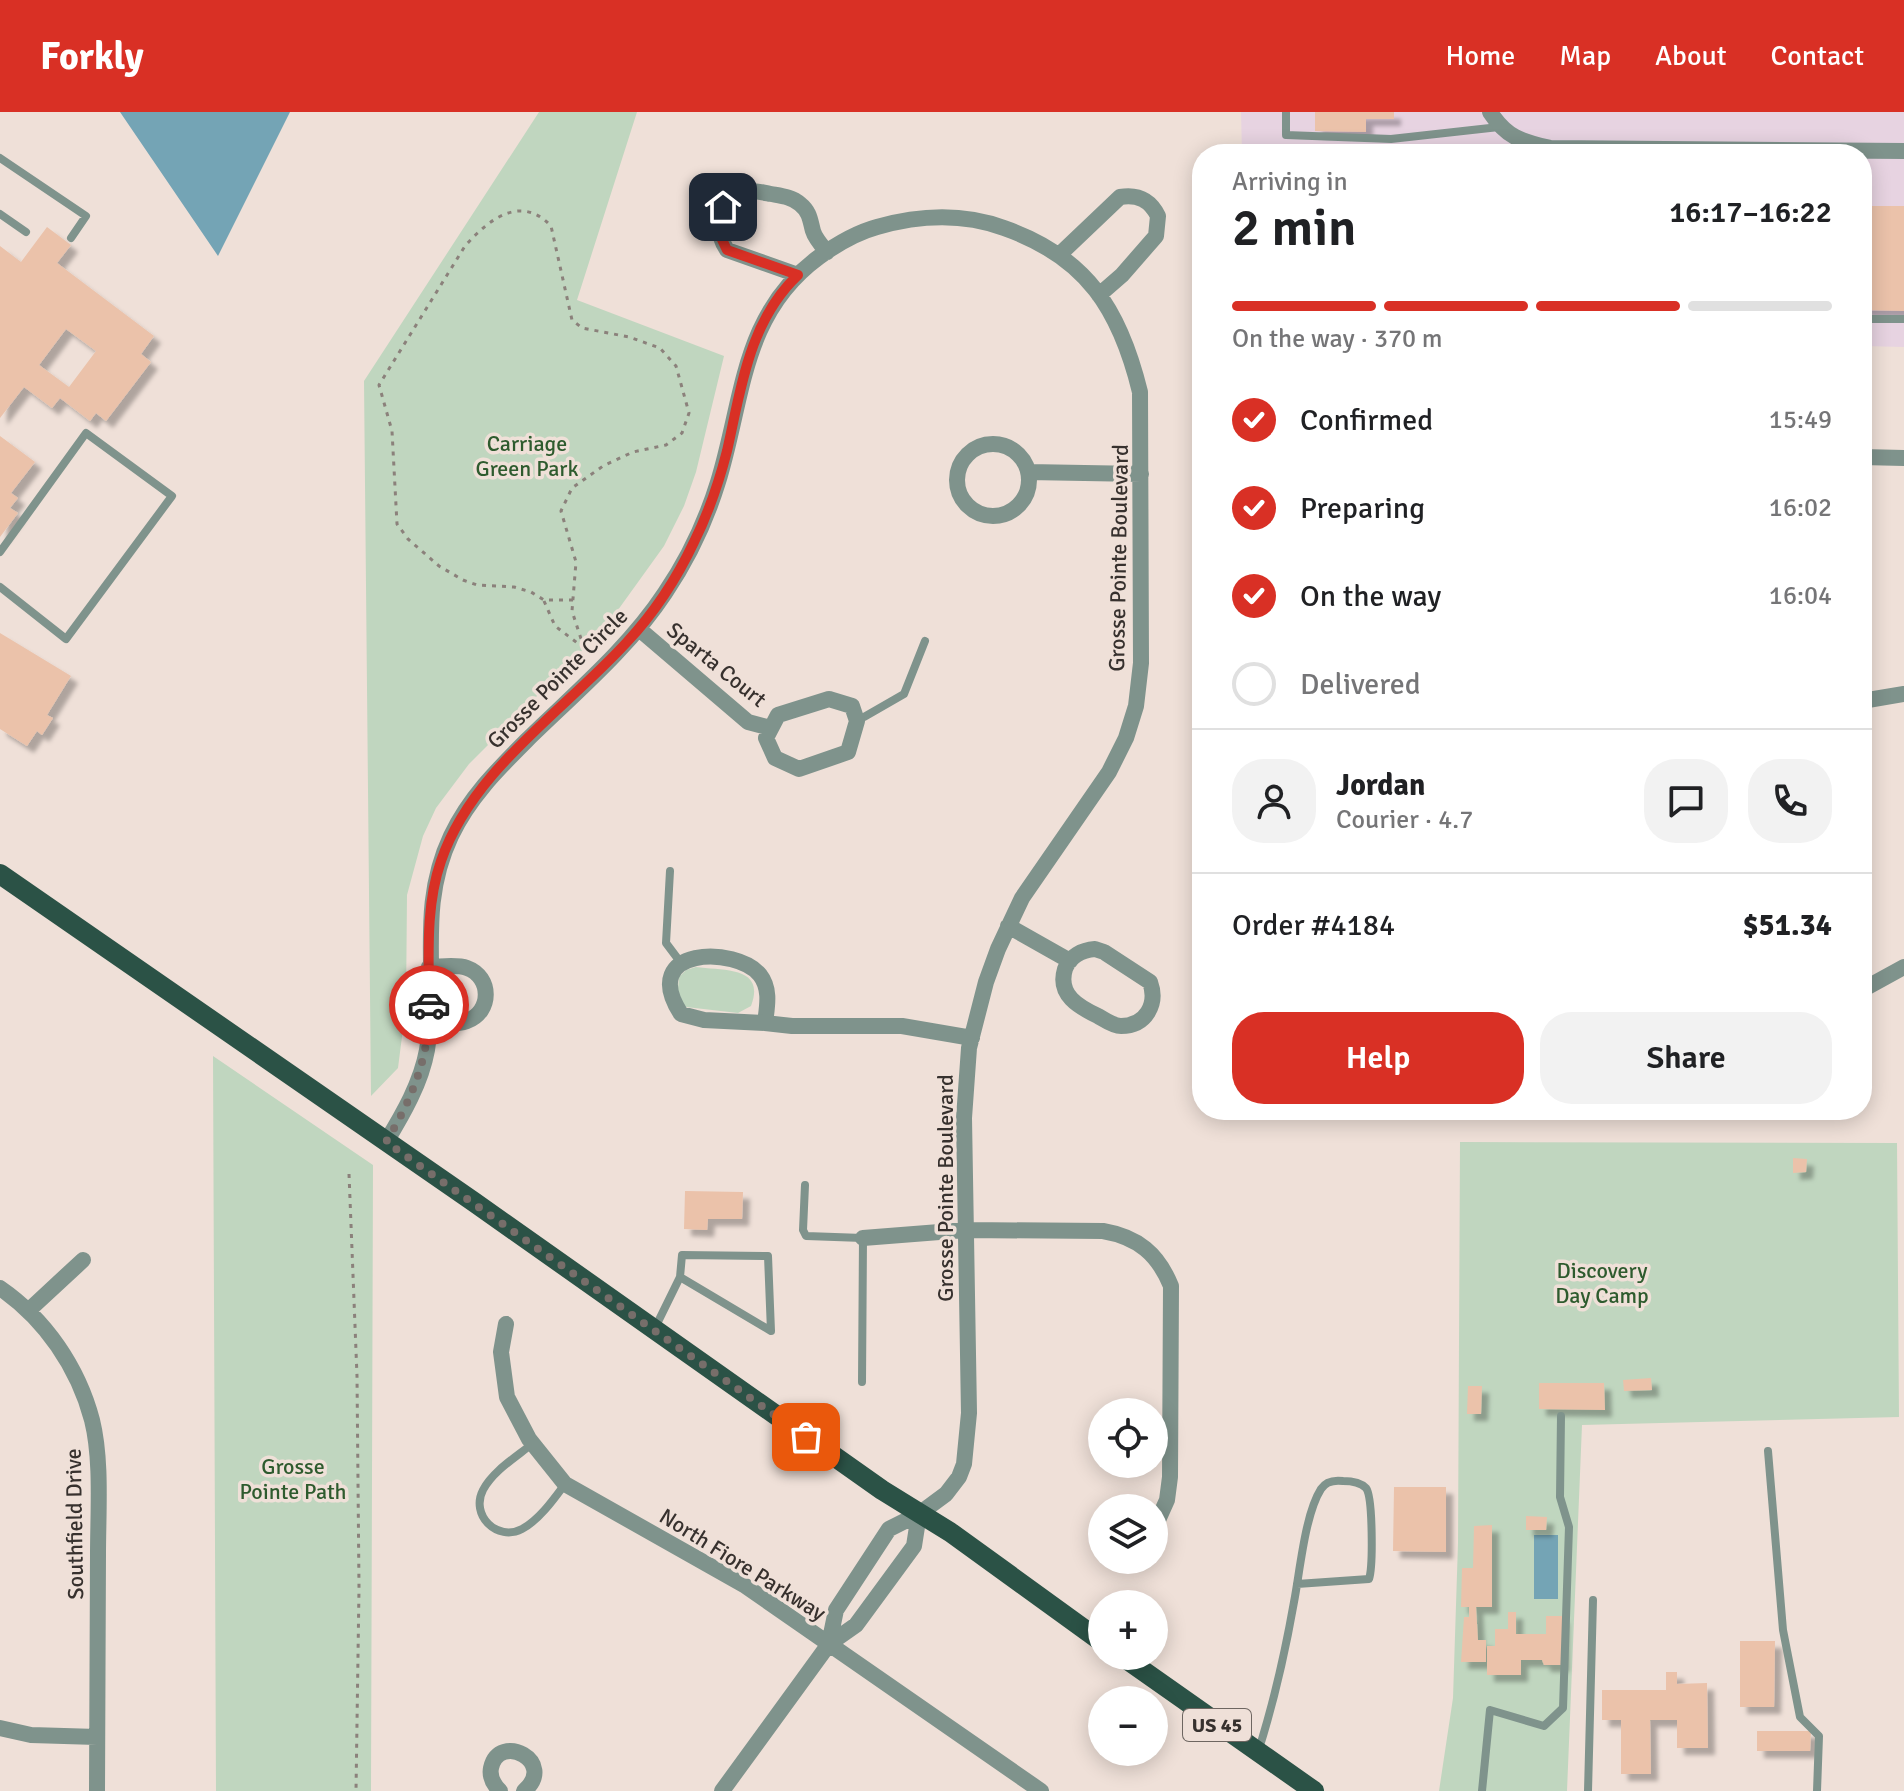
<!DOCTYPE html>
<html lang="en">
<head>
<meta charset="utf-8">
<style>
	:root { --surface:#fff; --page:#f2f2f2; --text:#202124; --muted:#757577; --line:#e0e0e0; --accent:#d93025 }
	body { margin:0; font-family:Signika,sans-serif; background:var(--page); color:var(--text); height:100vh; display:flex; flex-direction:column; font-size:30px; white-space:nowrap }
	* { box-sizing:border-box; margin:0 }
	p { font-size:26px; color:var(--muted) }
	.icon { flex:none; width:44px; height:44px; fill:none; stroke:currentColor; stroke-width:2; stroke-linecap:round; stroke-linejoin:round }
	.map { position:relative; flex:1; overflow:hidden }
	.drawer { position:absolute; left:1192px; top:32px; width:680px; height:976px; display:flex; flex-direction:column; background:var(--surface); border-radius:32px; box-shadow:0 4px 20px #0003 }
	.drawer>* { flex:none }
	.tools { position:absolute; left:1088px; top:1286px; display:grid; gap:16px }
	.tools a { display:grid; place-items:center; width:80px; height:80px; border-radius:50%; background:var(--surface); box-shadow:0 4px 20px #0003; font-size:40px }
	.pin { position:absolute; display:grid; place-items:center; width:68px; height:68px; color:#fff; margin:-34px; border-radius:16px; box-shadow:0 4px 12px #0006 }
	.courier { position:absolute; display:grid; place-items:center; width:80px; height:80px; margin:-40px; border:6px solid #d93025; border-radius:50%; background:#fff; color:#222; box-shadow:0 2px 10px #0007 }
	.overview em { font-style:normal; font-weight:600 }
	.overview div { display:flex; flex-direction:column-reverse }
	.overview { display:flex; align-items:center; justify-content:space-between; height:136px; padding:0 40px }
	h1 { font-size:52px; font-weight:600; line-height:60px }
	.bar { display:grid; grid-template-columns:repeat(4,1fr); gap:12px 8px; align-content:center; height:96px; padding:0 40px }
	.bar i { height:10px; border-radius:6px; background:var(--line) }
	.bar .current { background:var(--accent) }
	.bar p { grid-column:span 4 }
	.line { display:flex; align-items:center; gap:20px; padding:0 40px; border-top:2px solid var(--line) }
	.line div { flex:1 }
	.round { display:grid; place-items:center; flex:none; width:84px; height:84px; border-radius:32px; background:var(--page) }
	ol { padding:0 40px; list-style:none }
	li { display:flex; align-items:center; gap:24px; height:88px }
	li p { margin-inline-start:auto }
	li .icon { padding:8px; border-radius:50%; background:var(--accent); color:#fff; stroke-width:4 }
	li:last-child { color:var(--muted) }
	li i { width:44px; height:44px; border:4px solid var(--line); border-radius:50% }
	.action { display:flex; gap:16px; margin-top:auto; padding:16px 40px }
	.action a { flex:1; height:92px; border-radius:32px; background:var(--accent); color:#fff; font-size:32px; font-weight:600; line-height:92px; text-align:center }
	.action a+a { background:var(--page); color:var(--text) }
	header { display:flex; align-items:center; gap:48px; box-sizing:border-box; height:112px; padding:0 40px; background:var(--accent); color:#fff }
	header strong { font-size:38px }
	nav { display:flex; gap:44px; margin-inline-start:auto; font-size:28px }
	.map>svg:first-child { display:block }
	.industrial { fill:#e7d3e1 }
	.green { fill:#c0d6bf }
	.water { fill:#74a4b5 }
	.building { fill:#ebc2aa; fill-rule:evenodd; filter:url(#shadow) }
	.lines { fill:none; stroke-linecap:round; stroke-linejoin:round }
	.path { stroke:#8b817b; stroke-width:3; stroke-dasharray:4 6; stroke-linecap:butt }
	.lane { stroke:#7f938c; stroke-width:8 }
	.street { stroke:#7f938c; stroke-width:16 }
	.primary { stroke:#2b5246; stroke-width:20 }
	.done { stroke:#776e6a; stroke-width:8; stroke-dasharray:0 14.4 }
	.route { stroke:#d93025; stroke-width:10 }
	.labels { text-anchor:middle; stroke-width:7; stroke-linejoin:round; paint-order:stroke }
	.shield { fill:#efe0d8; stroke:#6e6661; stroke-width:2 }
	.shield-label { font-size:20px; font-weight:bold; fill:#37312e }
	.park-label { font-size:22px; fill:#2e5b2e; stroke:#efe0d8 }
	.street-label { font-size:22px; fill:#37312e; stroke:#efe0d8 }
</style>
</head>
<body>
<header>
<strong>Forkly</strong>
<nav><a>Home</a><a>Map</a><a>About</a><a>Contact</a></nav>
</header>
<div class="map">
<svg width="1904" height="1679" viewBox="0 0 1904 1679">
	<defs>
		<filter id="shadow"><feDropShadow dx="7" dy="7" stdDeviation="2" flood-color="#0004"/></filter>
	</defs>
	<rect width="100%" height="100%" fill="#efe0d8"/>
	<path class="industrial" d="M1241 0H1904V235L1862 234V42H1242Z"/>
	<path class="green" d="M539 0H637L577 188 724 244 696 360 684 394 664 434 605 516 469 652 436 696 423 724 407 783 406 893 398 956 371 984 364 269Z
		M696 855C724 859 766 854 751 894L738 901 686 895 677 887 679 865 686 858Z
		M213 944 373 1053 371 1679H216Z
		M1460 1030 1897 1031 1899 1305 1582 1313 1567 1679H1439L1453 1586 1458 1431Z"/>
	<path class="water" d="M120 0H290L218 144Z
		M1534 1423H1558V1487H1534Z"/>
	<path class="building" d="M1315 0H1394V7H1366V20L1315 19Z
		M1862 94H1904V199L1862 198Z
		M47 115 71 133 57 151 154 224 141 242 151 250 106 309 96 301 90 309 60 286 52 296 24 275 0 306V134L21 150ZM66 217 96 239 69 275 39 253Z
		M0 324 35 350 11 381 18 386 10 396 18 401 0 425Z
		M0 521 71 564 47 603 53 606 42 623 37 619 27 634 0 617Z
		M1793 1046 1807 1047 1806 1060 1793 1061Z
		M685 1079 743 1080 742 1107H708L707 1118 684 1117Z
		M1651 1266 1652 1278 1624 1279 1623 1268Z
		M1539 1271H1604L1605 1298 1539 1297Z
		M1468 1274H1482L1481 1302H1467Z
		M1394 1375H1446V1440L1393 1439Z
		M1526 1404 1547 1405 1546 1418H1526Z
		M1492 1413V1495H1476L1478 1528H1486V1550H1461L1464 1505H1469V1495H1461L1462 1456H1473L1474 1414Z
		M1508 1500H1516V1522H1546V1504H1562V1553H1544L1542 1548H1521V1563H1487V1534H1495V1517H1508Z
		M1740 1529H1775L1774 1595H1740Z
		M1666 1560H1677V1572L1707 1571 1708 1636H1677V1608H1650L1651 1662H1621V1608H1602V1578H1666Z
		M1757 1619H1811L1810 1639H1757Z"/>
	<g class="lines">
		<path class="path" d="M573 488H544L531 480 514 475 477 473 463 468 439 454 408 427 397 412 392 319 379 273 465 134C489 107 521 82 551 114L572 208 582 216 629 225 660 236 676 254 689 301 682 321 666 333 633 340 603 354 572 376 561 399 576 450 572 499 584 536
			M544 489 555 514 584 536
			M349 1062 357 1264 359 1476 356 1679"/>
		<path class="lane" d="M1286 0V23L1391 27 1499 15
			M1511 42 1517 28
			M0 46 86 104 71 126
			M0 102 26 120
			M1862 207H1904
			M0 440 86 321 172 384 66 527 0 475
			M857 606 864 605 904 582 925 529
			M670 759 666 831 681 851
			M805 1073 803 1118 806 1124 863 1126 862 1270
			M654 1218 680 1165 682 1143 768 1144 771 1219 680 1165
			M532 1332C516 1345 493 1359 483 1378 470 1403 497 1430 522 1417 539 1408 554 1387 565 1372
			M1768 1339 1783 1518 1800 1605 1819 1624 1817 1679
			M1258 1640C1274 1590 1285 1541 1294 1490 1300 1459 1305 1402 1321 1377 1326 1369 1335 1368 1343 1369 1351 1369 1360 1370 1366 1376 1373 1385 1373 1455 1369 1467L1297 1472
			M1482 1679 1490 1598 1544 1614 1563 1596 1569 1415 1560 1385 1561 1304
			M1588 1679 1593 1488"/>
		<path class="street" d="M1490 0C1507 26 1521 29 1550 36L1904 39
			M1059 143 1120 85C1138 82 1150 88 1158 104L1156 124 1122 163 1099 183
			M798 163 727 138C714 118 715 90 740 81 750 77 761 80 771 82 782 84 792 85 800 92 810 100 810 108 813 119 815 126 822 134 827 140
			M957 368a36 36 0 1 1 72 0a36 36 0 1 1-72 0Z
			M1862 345 1904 346
			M1028 360 1141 362
			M639 517 748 610 771 616
			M829 587 852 594 857 609 848 640 799 657 775 646 766 626 778 603Z
			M1862 589 1904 582
			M1008 814 1070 849
			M1095 837 1104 840 1150 870C1158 892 1146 914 1121 914 1113 914 1105 908 1098 904 1079 895 1057 883 1065 857 1070 844 1082 838 1095 837Z
			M429 855C441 855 456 852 467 856 492 865 492 900 467 909 457 913 441 911 429 912
			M1862 878 1904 855
			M765 911 704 908 681 902C637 834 737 834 760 863 771 877 767 895 765 911L792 914H902L972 926
			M386 1030C403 1002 421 971 427 938 440 864 416 798 451 724 469 686 497 658 527 628 575 581 628 537 665 481 688 447 706 409 718 370 744 286 741 202 819 145 837 132 855 121 877 115 919 103 963 101 1004 116 1087 145 1120 198 1140 280L1141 551 1136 594 1126 626 1109 660 1022 786 998 837 986 870 969 936 964 1006 969 1301 964 1352 959 1365 946 1382 919 1402 889 1417 836 1498 829 1532
			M863 1126 965 1118 1103 1119C1138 1125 1158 1142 1171 1174L1170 1365 1167 1388 1154 1417
			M0 1176C45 1207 78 1255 92 1308 102 1348 98 1400 98 1442 98 1521 97 1600 97 1679
			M28 1199 83 1148
			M506 1212 501 1240 507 1285 529 1327 565 1372 744 1473 1041 1679
			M0 1616 31 1623 97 1625
			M500 1679C494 1673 489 1666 491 1656 499 1619 558 1650 524 1679
			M722 1679 829 1532 856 1513 914 1434 919 1402"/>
		<path class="primary" d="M0 762 474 1090 882 1378 950 1420 1102 1530
			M1122 1544 1314 1679"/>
	</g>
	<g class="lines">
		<path class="done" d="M429 893C430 944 412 987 386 1030L806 1325"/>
		<path class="route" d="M429 893C429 846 425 795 441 749 472 658 564 599 627 530 654 501 677 466 694 430 708 402 719 370 727 339 741 277 749 209 798 163L727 138 717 117 723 95"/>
	</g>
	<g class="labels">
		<rect class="shield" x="1183" y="1597" width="68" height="32" rx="6"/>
		<g class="shield-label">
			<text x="1217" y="1620">US 45</text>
		</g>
		<g class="park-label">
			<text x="527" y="339">Carriage<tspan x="527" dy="25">Green Park</tspan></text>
			<text x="1602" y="1166">Discovery<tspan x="1602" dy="25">Day Camp</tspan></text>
			<text x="293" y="1362">Grosse<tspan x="293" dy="25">Pointe Path</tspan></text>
		</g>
		<g class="street-label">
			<text transform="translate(1118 446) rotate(-89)" y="8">Grosse Pointe Boulevard</text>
			<text transform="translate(717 552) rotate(39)" y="8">Sparta Court</text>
			<text transform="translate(557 566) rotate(-45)" y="8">Grosse Pointe Circle</text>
			<text transform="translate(945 1076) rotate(-90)" y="8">Grosse Pointe Boulevard</text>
			<text transform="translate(74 1412) rotate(-91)" y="8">Southfield Drive</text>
			<text transform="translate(743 1452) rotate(32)" y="8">North Fiore Parkway</text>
		</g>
	</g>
</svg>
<div class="tools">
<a><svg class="icon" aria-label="locate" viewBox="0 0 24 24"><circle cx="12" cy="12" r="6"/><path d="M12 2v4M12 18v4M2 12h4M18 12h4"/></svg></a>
<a><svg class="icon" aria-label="layers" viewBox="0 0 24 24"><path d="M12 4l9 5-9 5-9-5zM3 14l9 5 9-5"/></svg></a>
<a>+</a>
<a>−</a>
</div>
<div class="pin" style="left:806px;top:1325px;background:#ea580c"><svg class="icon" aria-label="bag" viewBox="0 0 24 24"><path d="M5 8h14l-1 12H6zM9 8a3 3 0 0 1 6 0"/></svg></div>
<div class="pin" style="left:723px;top:95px;background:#1f2937"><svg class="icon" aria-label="home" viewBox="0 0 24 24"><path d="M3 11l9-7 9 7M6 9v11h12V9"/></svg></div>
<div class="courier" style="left:429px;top:893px"><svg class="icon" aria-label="car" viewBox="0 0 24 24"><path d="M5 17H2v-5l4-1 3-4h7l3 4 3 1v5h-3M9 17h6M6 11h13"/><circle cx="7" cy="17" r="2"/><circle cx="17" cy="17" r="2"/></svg></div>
<section class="drawer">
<div class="overview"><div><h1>2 min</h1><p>Arriving in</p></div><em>16:17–16:22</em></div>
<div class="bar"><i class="current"></i><i class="current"></i><i class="current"></i><i></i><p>On the way · 370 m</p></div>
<ol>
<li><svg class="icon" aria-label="check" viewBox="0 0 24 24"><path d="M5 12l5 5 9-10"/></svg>Confirmed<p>15:49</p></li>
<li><svg class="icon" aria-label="check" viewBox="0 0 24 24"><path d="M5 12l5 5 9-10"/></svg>Preparing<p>16:02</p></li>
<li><svg class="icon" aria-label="check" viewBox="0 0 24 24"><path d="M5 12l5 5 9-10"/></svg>On the way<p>16:04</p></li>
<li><i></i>Delivered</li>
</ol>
<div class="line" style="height:144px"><a class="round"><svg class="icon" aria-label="person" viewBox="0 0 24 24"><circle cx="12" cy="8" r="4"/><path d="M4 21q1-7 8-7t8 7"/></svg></a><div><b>Jordan</b><p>Courier · 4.7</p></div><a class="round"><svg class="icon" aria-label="chat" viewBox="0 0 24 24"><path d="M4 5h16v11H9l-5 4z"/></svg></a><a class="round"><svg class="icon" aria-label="phone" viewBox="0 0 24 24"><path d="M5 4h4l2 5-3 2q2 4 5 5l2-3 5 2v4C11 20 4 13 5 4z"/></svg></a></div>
<div class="line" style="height:104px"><div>Order #4184</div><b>$51.34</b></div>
<div class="action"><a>Help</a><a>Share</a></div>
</section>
</div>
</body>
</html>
